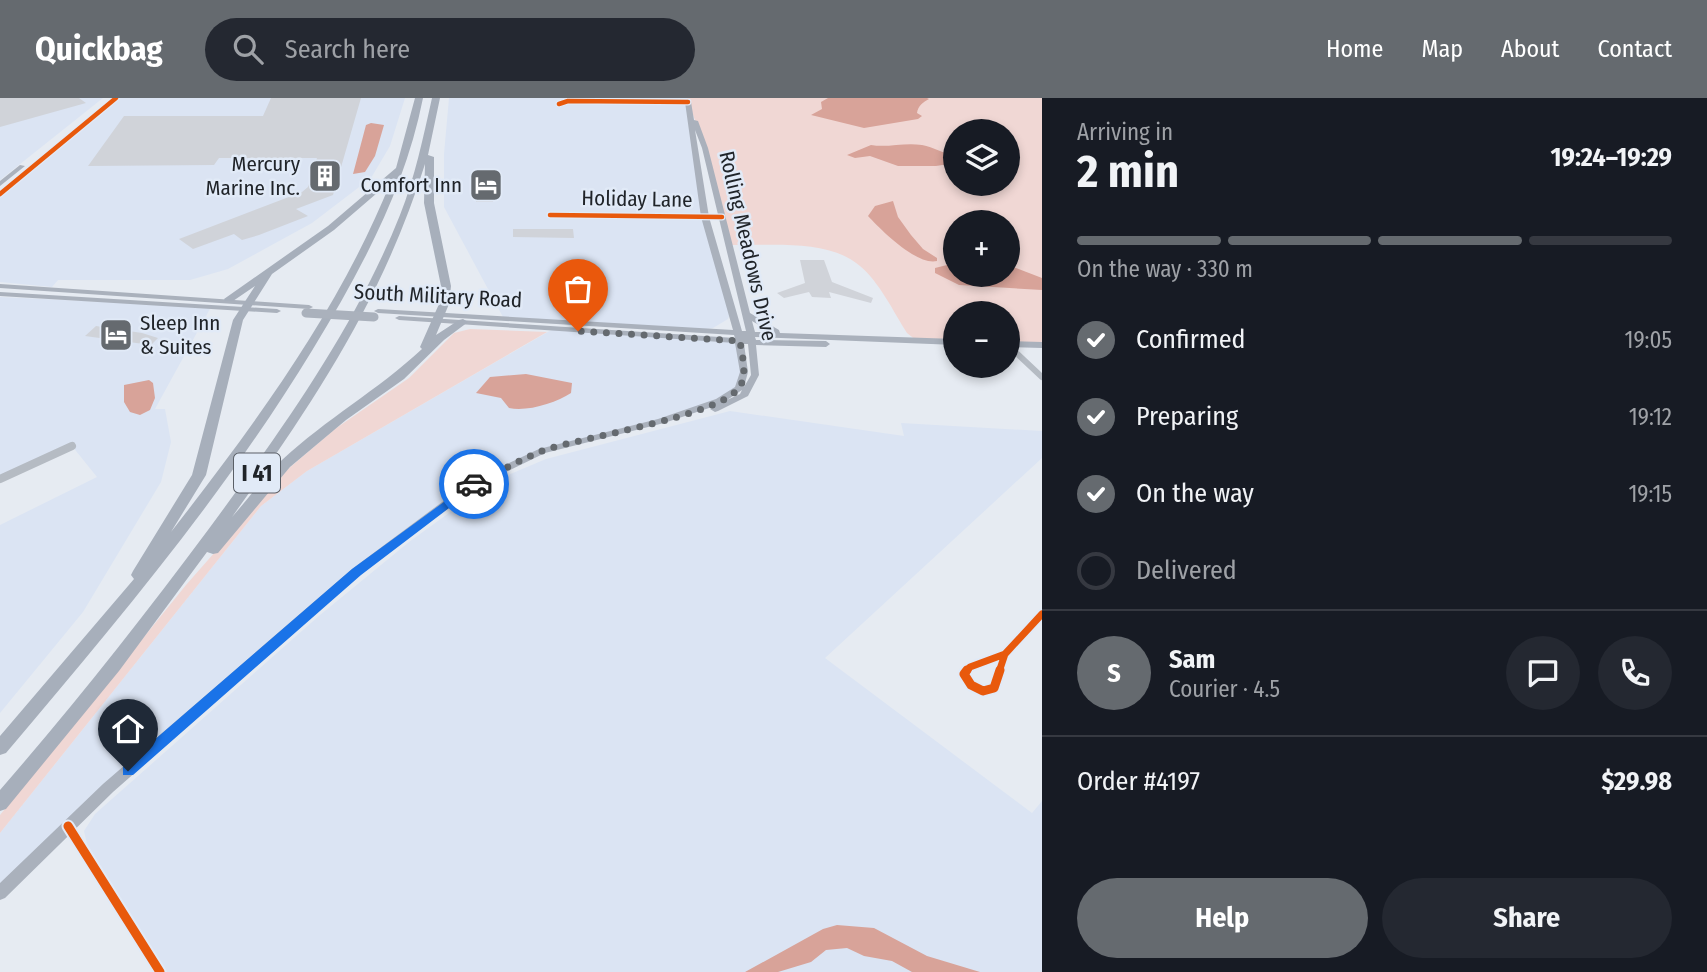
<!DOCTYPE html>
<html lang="en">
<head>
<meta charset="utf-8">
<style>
	:root { --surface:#171b24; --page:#242831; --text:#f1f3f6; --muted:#9ea1a6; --line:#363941; --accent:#656a6f }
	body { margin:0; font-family:"Fira Sans Condensed",sans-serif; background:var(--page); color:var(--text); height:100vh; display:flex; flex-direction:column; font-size:26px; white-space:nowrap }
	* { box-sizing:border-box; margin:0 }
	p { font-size:23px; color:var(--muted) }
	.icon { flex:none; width:38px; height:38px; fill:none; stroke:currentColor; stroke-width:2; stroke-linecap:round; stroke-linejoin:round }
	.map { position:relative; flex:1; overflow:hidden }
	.details { display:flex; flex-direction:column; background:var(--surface); width:665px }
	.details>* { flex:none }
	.tools { position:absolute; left:943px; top:21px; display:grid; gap:14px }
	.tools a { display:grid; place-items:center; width:77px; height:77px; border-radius:50%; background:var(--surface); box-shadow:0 4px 10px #0003; font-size:35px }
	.pin { position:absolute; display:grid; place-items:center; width:60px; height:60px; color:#fff; margin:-72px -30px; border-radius:50% 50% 50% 0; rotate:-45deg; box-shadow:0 0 7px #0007 }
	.pin .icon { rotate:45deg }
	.courier { position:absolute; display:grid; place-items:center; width:70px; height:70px; margin:-35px; border:5px solid #1a73e8; border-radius:50%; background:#fff; color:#222; box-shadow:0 2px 9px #0007 }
	.summary em { font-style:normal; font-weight:700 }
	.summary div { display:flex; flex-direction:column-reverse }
	.summary { display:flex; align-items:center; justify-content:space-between; height:119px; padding:0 35px }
	h1 { font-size:46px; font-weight:700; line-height:52px }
	.bar { display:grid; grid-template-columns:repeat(4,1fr); gap:10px 7px; align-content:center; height:84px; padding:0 35px }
	.bar i { height:9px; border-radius:5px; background:var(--line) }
	.bar .on { background:var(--accent) }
	.bar p { grid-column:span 4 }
	.line { display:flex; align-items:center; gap:18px; padding:0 35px; border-top:2px solid var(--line) }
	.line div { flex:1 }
	.round { display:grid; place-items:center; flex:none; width:74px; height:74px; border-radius:37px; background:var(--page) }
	ol { padding:0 35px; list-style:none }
	li { display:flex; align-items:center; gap:21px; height:77px }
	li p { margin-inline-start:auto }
	li .icon { padding:7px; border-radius:50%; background:var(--accent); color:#fff; stroke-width:4 }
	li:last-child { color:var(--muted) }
	li i { width:38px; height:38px; border:4px solid var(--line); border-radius:50% }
	.cta { display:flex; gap:14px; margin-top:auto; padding:14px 35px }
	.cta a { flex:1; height:80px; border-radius:42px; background:var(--accent); color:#fff; font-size:28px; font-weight:700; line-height:80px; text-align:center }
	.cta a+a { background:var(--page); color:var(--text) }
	header { display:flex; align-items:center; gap:42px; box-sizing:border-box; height:98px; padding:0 35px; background:var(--accent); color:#fff }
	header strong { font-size:33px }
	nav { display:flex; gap:38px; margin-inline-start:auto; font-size:24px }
	.search { width:490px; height:63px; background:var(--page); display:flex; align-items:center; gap:18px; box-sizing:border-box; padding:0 24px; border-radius:38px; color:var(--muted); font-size:26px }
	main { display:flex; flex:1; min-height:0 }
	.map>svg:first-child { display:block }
	.built { fill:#dbe4f3 }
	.green { fill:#f0d7d4; fill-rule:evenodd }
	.water { fill:#d8a399 }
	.building { fill:#d0d3d9 }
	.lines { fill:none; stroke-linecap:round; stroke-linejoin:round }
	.street-far3 { stroke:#b5bbc3; stroke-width:5 }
	.street-far2 { stroke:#b5bbc3; stroke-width:6 }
	.street-far1 { stroke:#b5bbc3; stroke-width:8 }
	.street { stroke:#b5bbc3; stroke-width:10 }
	.secondary { fill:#aab1bc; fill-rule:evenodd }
	.highway { fill:#a7afbb; fill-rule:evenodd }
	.secondary-bridge { stroke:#aab1bc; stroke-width:9 }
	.cycleway-far2-casing { stroke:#e1eaf7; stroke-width:7 }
	.cycleway-far1-casing { stroke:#e1eaf7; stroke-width:11 }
	.cycleway-casing { stroke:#e1eaf7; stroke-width:13 }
	.cycleway-far2 { stroke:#e8590c; stroke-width:4.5 }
	.cycleway-far1 { stroke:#e8590c; stroke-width:7 }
	.cycleway { stroke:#e8590c; stroke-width:9 }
	.route { fill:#1a73e8 }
	.done { stroke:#656a6f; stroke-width:7; stroke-dasharray:0 12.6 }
	.labels { text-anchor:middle; stroke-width:5; stroke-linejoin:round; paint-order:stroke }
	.far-poi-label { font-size:21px; fill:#202429; stroke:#e1eaf7; text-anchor:end }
	.far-street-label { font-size:21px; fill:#202429; stroke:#e1eaf7 }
	.shield { fill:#e1eaf7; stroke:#5a5f67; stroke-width:2 }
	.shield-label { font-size:23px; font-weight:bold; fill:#202429 }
</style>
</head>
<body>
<header>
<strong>Quickbag</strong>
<div class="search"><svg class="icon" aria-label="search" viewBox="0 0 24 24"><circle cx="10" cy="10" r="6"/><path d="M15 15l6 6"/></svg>Search here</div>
<nav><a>Home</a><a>Map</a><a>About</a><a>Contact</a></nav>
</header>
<main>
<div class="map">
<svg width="1042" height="874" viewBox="0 0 1042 874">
	<rect width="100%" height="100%" fill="#e6ebf2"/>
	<path class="built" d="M0 0H103L0 82Z
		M120 0H405L390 48 371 80 312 125 228 171 190 182H58L52 189 0 184V100Z
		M449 0H687L705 119 731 214 728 221 713 230 701 232 503 219 444 109V56Z
		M0 199 211 209 155 311H165L171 344 161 384 83 514 0 615V427L97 379 72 348 0 381Z
		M553 231 740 243 744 274 739 290 695 312 542 353 473 386 356 474 0 795V735L261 408 307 373Z
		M730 313 904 338 901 325 1042 333V360L825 560 1032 715 1042 703V874H167L87 746 84 733 95 716 320 517 409 444 471 399 508 377 546 361Z"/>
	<path class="green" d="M687 0H1042V247L1008 246V215H956L955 244 917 243 907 235C893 213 880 185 860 168 828 140 769 148 729 147L705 50ZM956 33H1008V86H956ZM956 124H1008V177H956Z
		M470 231 547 234 307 373 261 408 0 735V717L186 487 288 371 335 331 409 280 454 235Z"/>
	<path class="water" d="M828 0H927L929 1C923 4 918 8 917 15L922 18 918 21 864 30 811 17 822 11 821 4Z
		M371 25 384 27 375 58 365 74 353 76 366 27Z
		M871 47C888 50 904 44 922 47 934 49 942 56 955 56V65L936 68H898L870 58 855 60 847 57Z
		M893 103 898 119 911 137 923 151 937 160V163C917 168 881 132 868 118L875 108Z
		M955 165 956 177H1008V167L1042 180V192L959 187 935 175V170Z
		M526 276 572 285 571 295C556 305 527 314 509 310L501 300 476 295 490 279Z
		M149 282 153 285 155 300 150 312 140 317 130 314 124 304V287Z
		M837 827 874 830 927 858 980 874H912L892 863 864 858 847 850 826 852 811 864 778 874H745L823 831Z"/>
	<path class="building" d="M0 0H79L86 5 0 29Z
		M271 0H361L333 97 296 111 308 118 259 137 242 142 234 136 193 151 179 141 302 94 308 89 317 60H219L214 67 88 68 124 18H263Z
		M480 71 496 72 493 104H476Z
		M513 131H573L574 140 513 139Z
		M800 162H824L832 184 873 200 871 205 829 194 831 200 812 199 809 194 784 200 777 195 805 185Z
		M96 228 142 235 158 240 151 247 85 238Z"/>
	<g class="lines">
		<path class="street-far3" d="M559 6 568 3 688 4
			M550 117 722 119"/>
		<path class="street-far2" d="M1008 247 1042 279"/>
		<path class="street-far1" d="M0 381 72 348
			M1005 556 1042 516
			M966 574 970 569 1005 556
			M999 574 1005 556"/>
		<path class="street" d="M967 572 964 576 971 587 983 593 994 590 1000 572
			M68 728 160 874"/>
		<path class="secondary" d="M112 0H119L0 98V93Z
			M688 2 691 4 694 22 698 23 708 50 750 215 779 232 780 235 956 241V247L755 239 756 242 826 243 830 246 826 249 756 247 759 277 748 298 718 313 715 314 710 311 715 308 664 325 545 355 477 388 360 477 113 694 5 800 0 802V785L103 686 352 471 469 384 539 351 658 321 716 301 735 289 740 274 735 245 399 222 395 220 399 218 735 240 734 237 378 215 374 213 378 211 733 232 701 119 685 4ZM695 32 702 50 746 233H742L709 119ZM752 223 771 234H755ZM744 246H748L751 277 744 289 748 274ZM742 292 740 296 727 302Z
			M20 67 25 68 0 88V83Z
			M0 186 309 207 313 209 309 211 0 190Z
			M0 194 277 211 281 213 277 215 0 198Z
			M1008 243 1042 244V250L1008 249Z"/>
		<path class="highway" d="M415 0H423C405 91 361 172 313 251 225 396 115 526 6 655L0 657V638L134 481 131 477 133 473 192 377 233 222 255 188 233 203H225L224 201 328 128 396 70ZM391 83C340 211 255 326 171 434L206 377 243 222 272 176 334 132Z
			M432 0H440L428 57 434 59V105L451 188 449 206 436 237 459 222 463 221 468 224 444 242 404 281 346 322 290 369 218 455 213 456 207 454 119 573 6 711 0 713V692C73 608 142 521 208 432 281 333 354 232 400 117 415 79 423 40 432 0ZM425 66 424 105 441 188 439 206 420 249 422 251C378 292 326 321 282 362 264 378 249 400 232 419 313 305 383 201 425 66Z"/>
		<path class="secondary-bridge" d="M306 215 374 219"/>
		<defs>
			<path id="cycleway-far2" d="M559 6 568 3 688 4
				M0 96 116 0
				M550 117 722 119"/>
			<path id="cycleway-far1" d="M1005 556 1042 516
				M966 574 970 569 1005 556
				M999 574 1005 556"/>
			<path id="cycleway" d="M967 572 964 576 971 587 983 593 994 590 1000 572
				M68 728 160 874"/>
		</defs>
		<use href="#cycleway-far2" class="cycleway-far2-casing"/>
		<use href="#cycleway-far1" class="cycleway-far1-casing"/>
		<use href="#cycleway" class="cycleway-casing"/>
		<use href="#cycleway-far2" class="cycleway-far2"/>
		<use href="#cycleway-far1" class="cycleway-far1"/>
		<use href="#cycleway" class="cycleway"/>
	</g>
	<path class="route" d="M474 382 478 383V388L361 477 133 677H123V669L352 471Z"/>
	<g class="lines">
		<path class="done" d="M474 386C497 375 519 362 542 353 581 339 717 319 739 290 748 278 742 257 740 243L578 233"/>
	</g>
	<defs>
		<symbol id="building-square" viewBox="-11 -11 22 22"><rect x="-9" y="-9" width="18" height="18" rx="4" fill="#656a6f" stroke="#e1eaf7"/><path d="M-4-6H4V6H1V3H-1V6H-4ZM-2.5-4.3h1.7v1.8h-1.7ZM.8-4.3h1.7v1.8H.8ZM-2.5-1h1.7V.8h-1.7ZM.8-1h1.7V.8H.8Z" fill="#fff"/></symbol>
		<symbol id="hotel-square" viewBox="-11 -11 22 22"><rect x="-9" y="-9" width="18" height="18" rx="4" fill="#656a6f" stroke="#e1eaf7"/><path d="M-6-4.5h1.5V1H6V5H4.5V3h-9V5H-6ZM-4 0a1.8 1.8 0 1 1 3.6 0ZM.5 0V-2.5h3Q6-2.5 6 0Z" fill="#fff"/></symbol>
	</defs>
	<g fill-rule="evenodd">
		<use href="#building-square" x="306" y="59" width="38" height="38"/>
		<use href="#hotel-square" x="467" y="68" width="38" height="38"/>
		<use href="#hotel-square" x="97" y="218" width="38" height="38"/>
	</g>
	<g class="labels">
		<g class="far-poi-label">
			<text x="300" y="73">Mercury<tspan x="300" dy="24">Marine Inc.</tspan></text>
			<text x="462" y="94">Comfort Inn</text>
			<text x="140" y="232" text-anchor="start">Sleep Inn<tspan x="140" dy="24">&amp; Suites</tspan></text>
		</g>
		<g class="far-street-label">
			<text transform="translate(637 101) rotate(1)" y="7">Holiday Lane</text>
			<text transform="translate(748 148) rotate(77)" y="7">Rolling Meadows Drive</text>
			<text transform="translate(438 198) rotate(3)" y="7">South Military Road</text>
		</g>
		<rect class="shield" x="234" y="355.5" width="46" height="39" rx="5"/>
		<g class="shield-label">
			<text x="257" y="383">I 41</text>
		</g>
	</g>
</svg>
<div class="tools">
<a><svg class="icon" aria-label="layers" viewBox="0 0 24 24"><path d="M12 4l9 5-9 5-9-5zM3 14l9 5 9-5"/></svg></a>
<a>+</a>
<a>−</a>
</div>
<div class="pin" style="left:578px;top:233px;background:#ea580c"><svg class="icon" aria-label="bag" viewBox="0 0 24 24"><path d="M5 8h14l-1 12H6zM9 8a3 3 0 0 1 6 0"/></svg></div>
<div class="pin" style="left:128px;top:673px;background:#1f2937"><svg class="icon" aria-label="home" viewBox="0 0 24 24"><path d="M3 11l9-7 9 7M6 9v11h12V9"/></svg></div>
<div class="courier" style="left:474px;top:386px"><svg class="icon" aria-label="car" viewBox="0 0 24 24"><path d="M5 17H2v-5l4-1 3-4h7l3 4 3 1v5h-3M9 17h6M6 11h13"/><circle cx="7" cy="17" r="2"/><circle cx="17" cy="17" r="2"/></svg></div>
</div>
<section class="details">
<div class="summary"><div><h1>2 min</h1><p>Arriving in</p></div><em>19:24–19:29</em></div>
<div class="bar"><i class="on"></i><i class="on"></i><i class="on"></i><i></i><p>On the way · 330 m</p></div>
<ol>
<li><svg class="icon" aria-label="check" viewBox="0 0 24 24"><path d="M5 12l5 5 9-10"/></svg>Confirmed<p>19:05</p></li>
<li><svg class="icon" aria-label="check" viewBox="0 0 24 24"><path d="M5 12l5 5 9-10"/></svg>Preparing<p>19:12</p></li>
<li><svg class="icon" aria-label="check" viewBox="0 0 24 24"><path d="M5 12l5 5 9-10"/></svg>On the way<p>19:15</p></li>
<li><i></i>Delivered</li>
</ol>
<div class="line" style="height:126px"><b class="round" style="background:var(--accent);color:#fff">S</b><div><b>Sam</b><p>Courier · 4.5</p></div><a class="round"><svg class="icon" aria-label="chat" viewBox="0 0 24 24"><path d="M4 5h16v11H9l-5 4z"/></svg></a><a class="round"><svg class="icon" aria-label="phone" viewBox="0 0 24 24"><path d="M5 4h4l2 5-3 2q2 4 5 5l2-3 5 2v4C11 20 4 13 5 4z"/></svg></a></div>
<div class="line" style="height:91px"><div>Order #4197</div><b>$29.98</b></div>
<div class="cta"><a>Help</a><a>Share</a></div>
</section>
</main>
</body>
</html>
